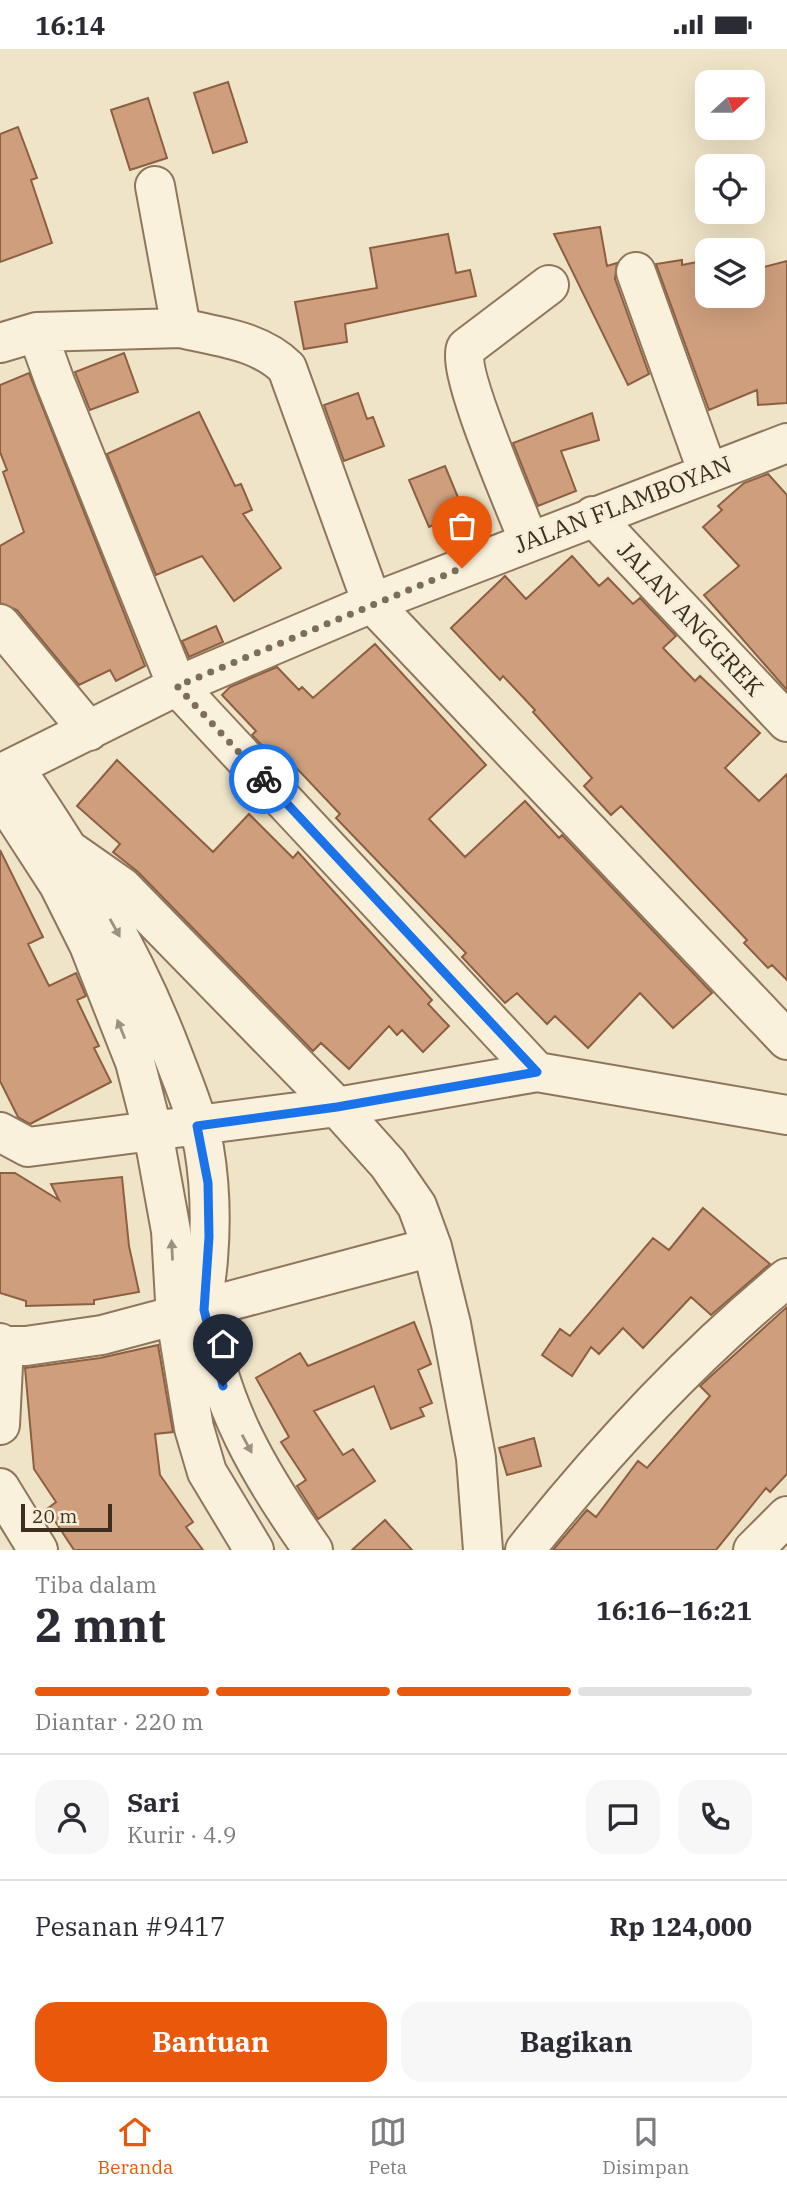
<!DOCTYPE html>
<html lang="id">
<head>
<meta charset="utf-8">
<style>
	:root { --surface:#fff; --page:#f7f7f7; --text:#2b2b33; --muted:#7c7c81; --line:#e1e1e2; --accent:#ea580c }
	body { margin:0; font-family:"IBM Plex Serif",serif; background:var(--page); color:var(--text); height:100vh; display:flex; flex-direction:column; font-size:26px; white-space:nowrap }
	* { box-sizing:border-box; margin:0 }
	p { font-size:23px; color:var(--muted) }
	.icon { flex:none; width:38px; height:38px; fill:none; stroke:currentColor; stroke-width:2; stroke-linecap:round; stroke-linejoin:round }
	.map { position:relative; height:1501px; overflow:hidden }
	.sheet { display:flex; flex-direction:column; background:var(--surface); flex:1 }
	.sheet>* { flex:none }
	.needle { width:46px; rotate:69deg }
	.fabs { position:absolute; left:695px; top:21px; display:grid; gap:14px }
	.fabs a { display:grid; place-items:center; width:70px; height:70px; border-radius:14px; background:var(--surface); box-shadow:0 7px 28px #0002; font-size:35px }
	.scale { position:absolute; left:21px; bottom:18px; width:91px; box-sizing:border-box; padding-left:7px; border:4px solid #3d2e20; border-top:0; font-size:19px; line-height:24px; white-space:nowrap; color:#3d2e20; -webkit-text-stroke:5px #f7eed8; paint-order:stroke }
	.pin { position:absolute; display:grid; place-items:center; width:60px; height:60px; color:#fff; margin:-72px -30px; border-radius:50% 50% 50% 0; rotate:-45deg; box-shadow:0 0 7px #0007 }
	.pin .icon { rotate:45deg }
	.courier { position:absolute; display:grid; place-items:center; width:70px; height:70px; margin:-35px; border:5px solid #1a73e8; border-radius:50%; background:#fff; color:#222; box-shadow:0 2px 9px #0007 }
	.summary em { font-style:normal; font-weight:800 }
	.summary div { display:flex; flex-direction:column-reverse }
	.summary { display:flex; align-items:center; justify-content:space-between; height:119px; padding:0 35px }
	h1 { font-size:46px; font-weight:800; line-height:52px }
	.bar { display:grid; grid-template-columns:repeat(4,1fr); gap:10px 7px; align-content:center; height:84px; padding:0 35px }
	.bar i { height:9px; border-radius:5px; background:var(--line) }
	.bar .current { background:var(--accent) }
	.bar p { grid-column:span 4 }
	.line { display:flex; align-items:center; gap:18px; padding:0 35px; border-top:2px solid var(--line) }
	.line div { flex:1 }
	.round { display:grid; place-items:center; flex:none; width:74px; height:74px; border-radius:21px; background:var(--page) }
	.cta { display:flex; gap:14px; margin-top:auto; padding:14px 35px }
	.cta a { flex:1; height:80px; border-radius:21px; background:var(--accent); color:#fff; font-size:28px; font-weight:800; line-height:80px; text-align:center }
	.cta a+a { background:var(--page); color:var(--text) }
	.status { display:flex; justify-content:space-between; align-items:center; height:49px; padding:0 35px; background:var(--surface); direction:ltr }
	.status svg { height:19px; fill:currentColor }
	.dock { display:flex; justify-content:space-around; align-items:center; height:98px; border-top:2px solid var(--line); background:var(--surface); font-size:19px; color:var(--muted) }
	.dock a { display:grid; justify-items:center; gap:4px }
	.dock .current { color:var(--accent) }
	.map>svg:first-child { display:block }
	.building { fill:#cf9f7d; stroke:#8d5f41; stroke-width:2 }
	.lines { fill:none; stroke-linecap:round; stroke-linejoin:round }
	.minor-casing { stroke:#8d765c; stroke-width:42 }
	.minor { stroke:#faf1dc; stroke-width:38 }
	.oneway { fill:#9c907e }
	.done { stroke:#7c6e5b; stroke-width:7; stroke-dasharray:0 12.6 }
	.route { stroke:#1a73e8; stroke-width:9 }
	.labels { text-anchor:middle; stroke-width:6; stroke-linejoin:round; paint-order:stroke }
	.street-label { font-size:24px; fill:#3d2e20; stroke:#f7eed8 }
</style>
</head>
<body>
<div class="status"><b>16:14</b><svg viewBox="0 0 49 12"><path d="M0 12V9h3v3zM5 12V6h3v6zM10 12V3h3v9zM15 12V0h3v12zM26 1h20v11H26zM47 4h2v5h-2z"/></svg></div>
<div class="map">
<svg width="787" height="1501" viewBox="0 0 787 1501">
	<rect width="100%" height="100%" fill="#f0e4c8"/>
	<path class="building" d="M228 33 247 93 213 104 194 44Z
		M148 49 167 109 130 121 111 61Z
		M18 78 37 129 31 131 52 194 0 213V85Z
		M600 178 607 217 617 214 615 230 649 325 628 336 554 185Z
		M448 185 456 224 470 221 476 247 345 275 347 293 304 300 295 253 377 239 370 199Z
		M682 211V216L707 211V247H752V221L787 212V354L758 356 757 341 709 361 656 215Z
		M124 304 138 343 90 361 75 323Z
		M29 324 145 617 116 632 110 621 79 636 17 561 0 554V497L24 483 3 423 7 421 0 403V336Z
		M358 344 367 370 373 368 384 397 344 412 324 356Z
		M199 363 235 437 241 435 252 461 243 465 281 519 234 552 202 507 156 526 107 405Z
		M592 364 599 391 561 402 576 442 538 457 513 394Z
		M445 417 464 463 429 478 409 431Z
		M768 425 787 446V641L704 546 739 517 703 478 722 461 718 457 744 434Z
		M572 507 599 537 608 529 633 555 640 549 676 587 663 599 695 632 700 627 760 684 725 719 759 752 787 725V931L772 916 768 919 744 894 747 891 621 757 611 766 584 737 592 729 533 663 535 661 503 627 500 631 451 579 505 527 526 550Z
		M216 577 223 593 189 608 182 592Z
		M375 595 486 716 429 770 465 808 525 752 559 789 562 786 712 944 673 979 640 944 588 999 555 967 547 975 517 944 505 954 462 908 466 904 336 769 340 765 287 709 280 715 252 686 256 682 222 646 230 638 277 618 299 641 302 638 313 649Z
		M117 711 213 803 249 765 293 809 298 803 432 951 428 955 449 977 423 1003 402 981 397 986 389 977 349 1020 321 994 313 1002 138 823 113 803 120 795 77 757Z
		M0 801 43 888 28 895 49 937 76 924 86 947 77 951 99 997 94 999 111 1033 30 1075 18 1068 0 1032Z
		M0 1124H15L59 1151 51 1135 122 1128 129 1197 139 1243 94 1251V1255L26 1257V1252L0 1244Z
		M703 1159 770 1215 711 1266 691 1248 643 1299 623 1279 599 1305 591 1298 572 1327 542 1306 560 1280 570 1287 653 1189 669 1201Z
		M787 1258V1425L770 1443 766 1439 716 1501H553L587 1461 596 1468 638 1412 647 1419 710 1347 700 1337Z
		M414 1273 431 1315 418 1321 432 1354 420 1359 424 1367 391 1380 374 1337 314 1362 343 1406 353 1400 375 1432 318 1470 297 1437 306 1431 281 1393 289 1388 256 1329 300 1304 308 1317Z
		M158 1296 173 1383 155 1385 160 1426 193 1473 186 1478 203 1501H74L47 1460 56 1453 34 1420 25 1319 100 1309Z
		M534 1389 541 1417 507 1426 499 1399Z
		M385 1471 412 1501H352Z"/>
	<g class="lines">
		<defs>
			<path id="minor" d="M155 137 181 279C218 288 259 291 287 319L372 554 787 991
				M636 223 708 424
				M37 283 55 333 177 637 537 1023
				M0 294 37 283 181 279
				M593 467 787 673
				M529 493C517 460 456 324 466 299L549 236
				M0 575 89 682
				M14 718C76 809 133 901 172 1004 184 1035 197 1067 204 1099 210 1135 211 1174 208 1210 207 1227 202 1246 205 1263 218 1356 260 1426 313 1501
				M0 725 177 637 372 554 787 394
				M0 745 59 836 89 896 135 1013 153 1083 171 1182 176 1269 194 1379 207 1423 254 1501
				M0 1083 28 1098 337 1058 537 1023 787 1066
				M432 1198 451 1275 476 1409 483 1501
				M0 1294 4 1297 0 1376
				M4 1297H26L102 1286 432 1198 417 1157 388 1115 337 1058 122 838 72 803 32 792
				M0 1439 38 1501
				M525 1501C603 1403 690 1309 787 1229
				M753 1501 787 1467"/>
		</defs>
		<use href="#minor" class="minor-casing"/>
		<use href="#minor" class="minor"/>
	</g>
	<defs><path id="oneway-solid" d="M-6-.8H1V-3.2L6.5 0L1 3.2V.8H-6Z" transform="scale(1.75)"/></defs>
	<g class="oneway">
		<use href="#oneway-solid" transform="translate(115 879) rotate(61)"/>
		<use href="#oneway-solid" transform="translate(121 980) rotate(-112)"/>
		<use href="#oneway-solid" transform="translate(172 1201) rotate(-93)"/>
		<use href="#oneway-solid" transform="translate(247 1395) rotate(62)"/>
	</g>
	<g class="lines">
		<path class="done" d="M264 730 177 637 462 519"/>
		<path class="route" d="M223 1337 204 1261 209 1188 208 1134 197 1077 337 1058 537 1023 264 730"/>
	</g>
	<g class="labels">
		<g class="street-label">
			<text transform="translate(623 456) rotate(-21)" y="8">JALAN FLAMBOYAN</text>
			<text transform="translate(690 570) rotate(47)" y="8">JALAN ANGGREK</text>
		</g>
	</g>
</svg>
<div class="fabs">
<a><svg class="needle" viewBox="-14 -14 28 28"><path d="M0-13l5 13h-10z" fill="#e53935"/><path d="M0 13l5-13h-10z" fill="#7c7c81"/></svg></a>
<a><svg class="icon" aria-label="locate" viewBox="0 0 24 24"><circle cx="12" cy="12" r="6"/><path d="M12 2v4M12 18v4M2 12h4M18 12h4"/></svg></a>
<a><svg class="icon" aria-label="layers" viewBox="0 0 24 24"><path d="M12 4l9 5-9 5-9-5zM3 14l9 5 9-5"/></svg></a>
</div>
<div class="scale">20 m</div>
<div class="pin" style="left:462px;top:519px;background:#ea580c"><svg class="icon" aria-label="bag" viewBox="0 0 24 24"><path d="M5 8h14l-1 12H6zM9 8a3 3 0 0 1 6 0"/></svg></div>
<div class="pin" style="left:223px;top:1337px;background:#1f2937"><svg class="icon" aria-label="home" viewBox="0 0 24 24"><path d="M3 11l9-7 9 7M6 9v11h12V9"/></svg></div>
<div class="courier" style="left:264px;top:730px"><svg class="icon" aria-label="bike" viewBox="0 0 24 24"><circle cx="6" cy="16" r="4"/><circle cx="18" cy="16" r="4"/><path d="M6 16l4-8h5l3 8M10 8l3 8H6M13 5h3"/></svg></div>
</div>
<section class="sheet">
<div class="summary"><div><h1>2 mnt</h1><p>Tiba dalam</p></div><em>16:16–16:21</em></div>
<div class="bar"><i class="current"></i><i class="current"></i><i class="current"></i><i></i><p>Diantar · 220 m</p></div>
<div class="line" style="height:126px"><a class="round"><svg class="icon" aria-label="person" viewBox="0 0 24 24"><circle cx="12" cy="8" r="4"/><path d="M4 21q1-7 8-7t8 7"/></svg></a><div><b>Sari</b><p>Kurir · 4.9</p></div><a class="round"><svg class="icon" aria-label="chat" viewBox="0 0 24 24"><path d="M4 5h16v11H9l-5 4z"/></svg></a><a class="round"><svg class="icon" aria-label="phone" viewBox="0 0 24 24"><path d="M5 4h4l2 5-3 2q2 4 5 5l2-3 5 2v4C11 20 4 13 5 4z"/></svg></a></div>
<div class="line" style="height:91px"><div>Pesanan #9417</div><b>Rp 124,000</b></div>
<div class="cta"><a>Bantuan</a><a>Bagikan</a></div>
</section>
<nav class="dock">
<a class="current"><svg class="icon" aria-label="home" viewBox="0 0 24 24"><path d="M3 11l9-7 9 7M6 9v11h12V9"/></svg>Beranda</a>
<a><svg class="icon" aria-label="map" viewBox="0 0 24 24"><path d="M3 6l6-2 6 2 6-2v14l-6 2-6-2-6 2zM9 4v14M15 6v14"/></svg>Peta</a>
<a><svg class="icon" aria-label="saved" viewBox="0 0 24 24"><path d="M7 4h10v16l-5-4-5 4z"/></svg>Disimpan</a>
</nav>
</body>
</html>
